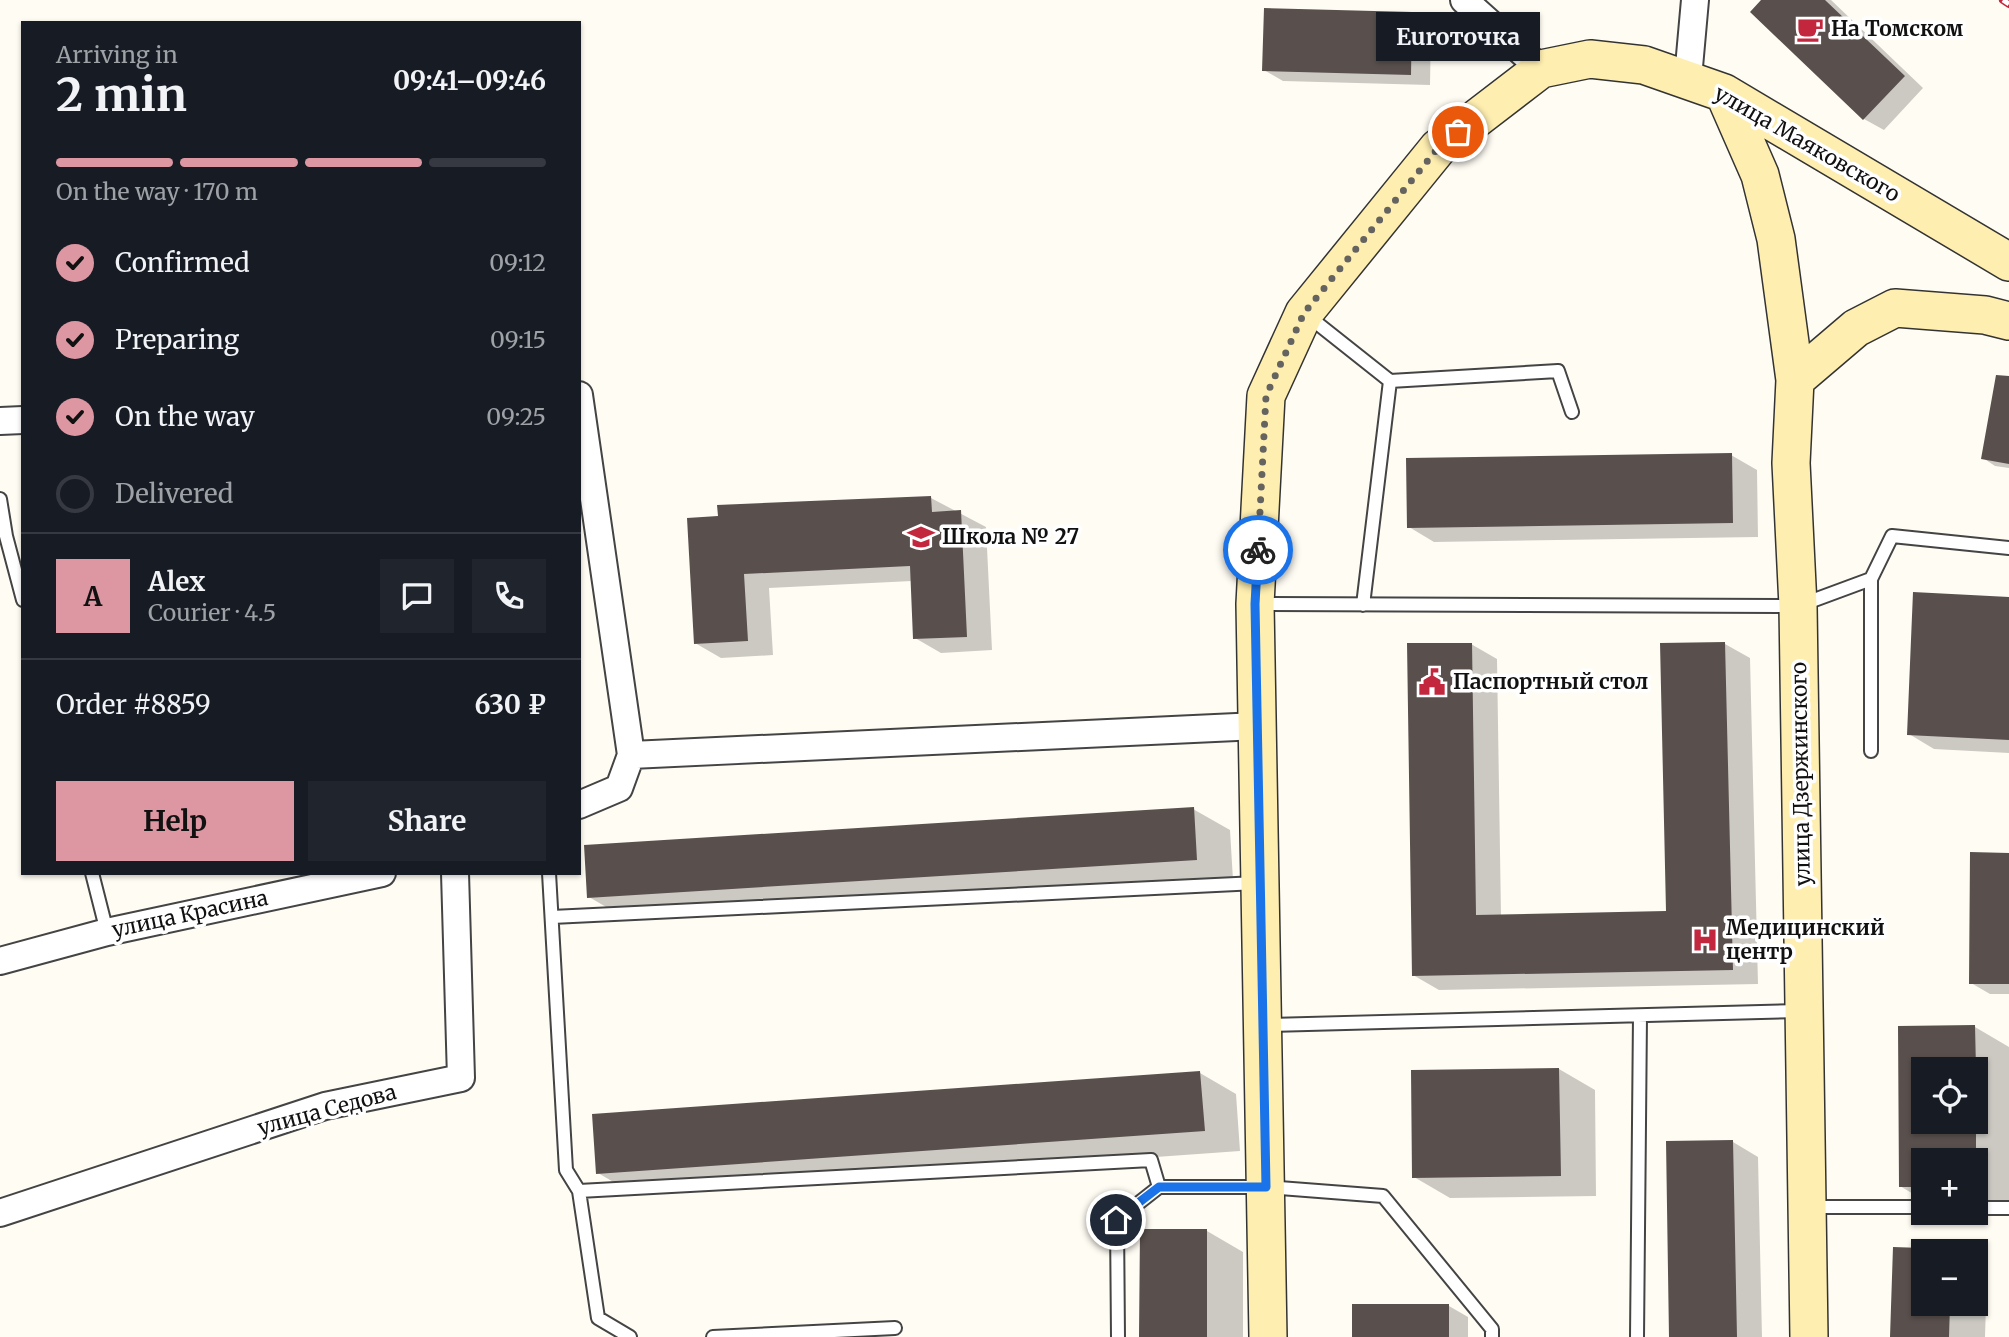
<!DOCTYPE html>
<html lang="en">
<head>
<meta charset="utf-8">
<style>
	:root { --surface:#171b24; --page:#20242c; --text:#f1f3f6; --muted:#9ea1a6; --line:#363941; --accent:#dc97a3 }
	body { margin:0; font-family:Merriweather,serif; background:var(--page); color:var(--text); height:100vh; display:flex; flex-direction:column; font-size:26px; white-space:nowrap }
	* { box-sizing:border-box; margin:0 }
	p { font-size:23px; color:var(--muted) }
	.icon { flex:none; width:38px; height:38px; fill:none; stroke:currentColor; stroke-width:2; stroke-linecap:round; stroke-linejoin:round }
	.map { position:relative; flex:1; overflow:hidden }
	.panel { position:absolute; left:21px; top:21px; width:560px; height:854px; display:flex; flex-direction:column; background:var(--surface); border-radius:0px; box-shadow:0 2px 5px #0004 }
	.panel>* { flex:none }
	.controls { position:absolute; left:1911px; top:1057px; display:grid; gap:14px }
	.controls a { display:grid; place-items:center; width:77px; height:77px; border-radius:0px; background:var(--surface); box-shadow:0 2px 5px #0004; font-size:35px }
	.pin { position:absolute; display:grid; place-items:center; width:60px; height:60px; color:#fff; margin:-30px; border:4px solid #fff; border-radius:50%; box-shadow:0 2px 7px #0007 }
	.courier { position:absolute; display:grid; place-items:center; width:70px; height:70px; margin:-35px; border:5px solid #1a73e8; border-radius:50%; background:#fff; color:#222; box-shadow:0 2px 9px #0007 }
	.bubble { position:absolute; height:49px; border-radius:0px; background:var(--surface); box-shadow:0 2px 5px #0004; font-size:23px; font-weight:700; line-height:49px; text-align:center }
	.summary em { font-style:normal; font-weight:700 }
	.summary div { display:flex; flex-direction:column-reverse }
	.summary { display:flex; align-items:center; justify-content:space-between; height:119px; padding:0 35px }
	h1 { font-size:46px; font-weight:700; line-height:52px }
	.bar { display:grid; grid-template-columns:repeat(4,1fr); gap:10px 7px; align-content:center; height:84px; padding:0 35px }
	.bar i { height:9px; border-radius:5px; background:var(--line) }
	.bar .selected { background:var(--accent) }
	.bar p { grid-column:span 4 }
	.line { display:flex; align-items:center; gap:18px; padding:0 35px; border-top:2px solid var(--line) }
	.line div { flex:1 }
	.round { display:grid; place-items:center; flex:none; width:74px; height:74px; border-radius:0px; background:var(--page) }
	ol { padding:0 35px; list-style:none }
	li { display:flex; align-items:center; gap:21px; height:77px }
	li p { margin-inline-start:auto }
	li .icon { padding:7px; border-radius:50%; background:var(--accent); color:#111; stroke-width:4 }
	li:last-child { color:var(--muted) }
	li i { width:38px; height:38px; border:4px solid var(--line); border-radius:50% }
	.button { display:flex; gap:14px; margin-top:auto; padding:14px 35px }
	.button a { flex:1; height:80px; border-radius:0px; background:var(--accent); color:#111; font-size:28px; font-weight:700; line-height:80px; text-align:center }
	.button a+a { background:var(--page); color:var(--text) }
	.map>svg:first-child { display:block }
	.shadow { fill:#0003; fill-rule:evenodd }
	.building { fill:#59504d }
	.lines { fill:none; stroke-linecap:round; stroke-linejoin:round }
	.lane-casing { stroke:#444; stroke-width:16 }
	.street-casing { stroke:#444; stroke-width:30 }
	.secondary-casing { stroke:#333; stroke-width:40 }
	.lane { stroke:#fff; stroke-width:12 }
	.street { stroke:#fff; stroke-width:26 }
	.secondary { stroke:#feeeb0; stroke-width:37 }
	.rail-casing { stroke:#c2273e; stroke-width:8 }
	.rail { stroke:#fff; stroke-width:5; stroke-dasharray:16; stroke-linecap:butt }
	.done { stroke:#646360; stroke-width:7; stroke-dasharray:0 12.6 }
	.route { stroke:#1a73e8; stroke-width:9 }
	.labels { text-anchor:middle; stroke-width:7; stroke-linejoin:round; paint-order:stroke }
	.poi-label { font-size:21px; font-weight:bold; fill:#111; stroke:#fff; text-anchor:start }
	.street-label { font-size:21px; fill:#111; stroke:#fff }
</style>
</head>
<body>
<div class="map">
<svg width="2009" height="1337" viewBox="0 0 2009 1337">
	<rect width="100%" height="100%" fill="#fffcf4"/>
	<path class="shadow" d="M1764 0H1831L1923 88 1884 130 1864 119 1752 12Z
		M1412 13 1431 25 1430 85 1283 81 1264 70Z
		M2009 418V468L1995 466 1983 458Z
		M1731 455 1757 470 1758 537 1434 542 1409 527Z
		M931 498 986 527 992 650 941 653 915 638 912 581 769 588 773 655 721 658 695 643 689 519Z
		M2009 599V753L1934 749 1909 734Z
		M1471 644 1497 659 1501 916 1668 913 1725 644 1750 658 1758 984 1439 990 1413 975Z
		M1193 809 1230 830 1233 880 625 918 589 897Z
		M2009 854V994H1990L1971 983Z
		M1899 1027H1975L2009 1047V1207H1976V1160H1923V1200L1900 1186ZM1923 1069H1976V1122H1923Z
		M1559 1069 1595 1090 1596 1196 1450 1198 1414 1177Z
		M1200 1073 1236 1094 1240 1151 634 1194 598 1173Z
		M1733 1142 1758 1157 1762 1337H1671Z
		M1207 1231 1243 1252V1337H1141Z
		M1895 1249 1951 1251H1923V1304H1976V1265L1987 1272 1985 1337H1892Z
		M1449 1306 1468 1317V1337H1354Z"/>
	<path class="building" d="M1761 0H1825L1905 76 1863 120 1750 12Z
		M1264 8 1412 12 1411 75 1262 71Z
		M1996 375 2009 376V464L1981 459Z
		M1732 453 1733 523 1407 528 1406 458Z
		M931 496 932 512 961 510 967 637 913 639 910 566 744 574 748 641 694 644 687 518 718 516 717 505Z
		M1913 592 2009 597V740L1907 735Z
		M1725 642 1733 970 1412 976 1407 643H1472L1476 915 1666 911 1660 643Z
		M1194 807 1197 860 587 898 584 845Z
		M1970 852 2009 853V984H1969Z
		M1975 1025 1976 1069H1923V1122H1958V1127H1976V1160H1923V1187H1899L1898 1026Z
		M1559 1068 1561 1176 1412 1178 1411 1070Z
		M1200 1071 1205 1131 596 1174 592 1114Z
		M1733 1140 1737 1337H1669L1666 1141Z
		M1140 1229H1207V1337H1139Z
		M1893 1247 1923 1248V1304H1950L1949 1337H1890Z
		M1352 1304H1449V1337H1352Z"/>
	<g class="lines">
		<defs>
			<path id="lane" d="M1308 316 1390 381
				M0 499 6 536 23 600
				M1259 604 1798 606 1871 579
				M1363 605 1390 381 1558 371 1572 412
				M1871 751V579L1892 536 2009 548
				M92 873 107 932
				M549 873 566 1170 579 1191 1151 1160 1159 1187
				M552 917 1257 883
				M1266 1025 1800 1011
				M579 1191 598 1318 630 1337
				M1808 1207H1923
				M1976 1208H2009
				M713 1337 895 1328
				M1118 1337 1117 1220 1159 1187H1266L1383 1196 1492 1329V1337
				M1637 1337 1640 1016"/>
			<path id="street" d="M1464 0 1541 69
				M1688 78 1695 0
				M579 395 631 755 1258 726
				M0 421 23 420
				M579 805 619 788 631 755
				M0 961 107 932 382 873
				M0 1213 325 1106 461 1078 455 873"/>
			<path id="secondary" d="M1724 93 1760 175 1776 239 1795 380
				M1268 1337 1255 604 1266 396 1304 313 1438 148 1541 69 1590 59 1644 65 1724 93 2009 262
				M1809 1337 1798 606 1791 463 1795 380 1856 328 1895 308 1985 315 2009 321"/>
		</defs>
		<use href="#lane" class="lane-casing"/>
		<use href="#street" class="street-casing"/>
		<use href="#secondary" class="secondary-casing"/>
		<use href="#lane" class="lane"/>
		<use href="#street" class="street"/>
		<use href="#secondary" class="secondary"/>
		<defs>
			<path id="rail" d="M2003 0 2009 4"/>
		</defs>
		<use href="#rail" class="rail-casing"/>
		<use href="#rail" class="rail"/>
	</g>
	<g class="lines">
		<path class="done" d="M1258 550 1266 396 1304 313 1438 148 1458 132"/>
		<path class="route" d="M1116 1220 1159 1187H1266L1255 604 1258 550"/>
	</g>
	<defs>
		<symbol id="cafe-bare" viewBox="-9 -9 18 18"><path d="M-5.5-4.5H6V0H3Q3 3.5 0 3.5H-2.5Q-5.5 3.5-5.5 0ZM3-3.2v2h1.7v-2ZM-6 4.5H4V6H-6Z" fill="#c2273e" stroke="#fff" stroke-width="2.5" paint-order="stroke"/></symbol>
		<symbol id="school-bare" viewBox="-9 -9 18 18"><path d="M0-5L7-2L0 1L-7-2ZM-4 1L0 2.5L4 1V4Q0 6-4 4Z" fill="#c2273e" stroke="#fff" stroke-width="2.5" paint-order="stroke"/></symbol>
		<symbol id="civic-bare" viewBox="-9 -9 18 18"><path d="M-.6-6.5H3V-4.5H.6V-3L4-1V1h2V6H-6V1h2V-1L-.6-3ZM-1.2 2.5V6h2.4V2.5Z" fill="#c2273e" stroke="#fff" stroke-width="2.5" paint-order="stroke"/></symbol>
		<symbol id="hospital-bare" viewBox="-9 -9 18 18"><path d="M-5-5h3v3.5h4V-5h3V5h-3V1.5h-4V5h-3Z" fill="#c2273e" stroke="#fff" stroke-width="2.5" paint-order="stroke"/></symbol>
	</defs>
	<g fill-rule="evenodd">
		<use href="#cafe-bare" x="1791" y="10" width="38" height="38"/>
		<use href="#school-bare" x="902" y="518" width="38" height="38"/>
		<use href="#civic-bare" x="1413" y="663" width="38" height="38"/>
		<use href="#hospital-bare" x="1686" y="921" width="38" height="38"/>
	</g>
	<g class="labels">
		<g class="poi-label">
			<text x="1831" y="36">На Томском</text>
			<text x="942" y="544">Школа № 27</text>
			<text x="1453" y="689">Паспортный стол</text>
			<text x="1726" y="935">Медицинский<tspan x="1726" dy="24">центр</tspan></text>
		</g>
		<g class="street-label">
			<text transform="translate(1807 144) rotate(30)" y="7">улица Маяковского</text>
			<text transform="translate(1801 774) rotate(-91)" y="7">улица Дзержинского</text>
			<text transform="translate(190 914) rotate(-12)" y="7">улица Красина</text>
			<text transform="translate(327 1110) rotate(-15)" y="7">улица Седова</text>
		</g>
	</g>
</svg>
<div class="controls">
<a><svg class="icon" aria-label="locate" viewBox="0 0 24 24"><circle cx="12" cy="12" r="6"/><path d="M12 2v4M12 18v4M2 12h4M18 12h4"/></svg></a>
<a>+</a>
<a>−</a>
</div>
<div class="pin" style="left:1458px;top:132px;background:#ea580c"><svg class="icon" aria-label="bag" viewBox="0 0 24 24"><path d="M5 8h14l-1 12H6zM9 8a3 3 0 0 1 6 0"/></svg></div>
<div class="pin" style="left:1116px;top:1220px;background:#1f2937"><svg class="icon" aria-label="home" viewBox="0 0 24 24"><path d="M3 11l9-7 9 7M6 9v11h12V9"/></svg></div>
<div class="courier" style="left:1258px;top:550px"><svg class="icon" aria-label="bike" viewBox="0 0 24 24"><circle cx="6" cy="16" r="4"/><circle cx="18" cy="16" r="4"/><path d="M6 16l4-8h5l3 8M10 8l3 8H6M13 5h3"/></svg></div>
<div class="bubble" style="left:1376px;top:12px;width:164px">Euroточка</div>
<section class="panel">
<div class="summary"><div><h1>2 min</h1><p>Arriving in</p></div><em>09:41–09:46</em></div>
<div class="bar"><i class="selected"></i><i class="selected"></i><i class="selected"></i><i></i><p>On the way · 170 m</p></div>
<ol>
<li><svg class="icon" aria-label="check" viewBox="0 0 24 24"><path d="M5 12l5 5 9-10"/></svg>Confirmed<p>09:12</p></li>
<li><svg class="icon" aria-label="check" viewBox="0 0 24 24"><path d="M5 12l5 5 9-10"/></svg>Preparing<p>09:15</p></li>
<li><svg class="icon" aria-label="check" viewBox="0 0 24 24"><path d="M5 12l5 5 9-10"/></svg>On the way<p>09:25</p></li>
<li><i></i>Delivered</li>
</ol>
<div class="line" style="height:126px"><b class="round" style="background:var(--accent);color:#111">A</b><div><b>Alex</b><p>Courier · 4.5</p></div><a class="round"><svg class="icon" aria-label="chat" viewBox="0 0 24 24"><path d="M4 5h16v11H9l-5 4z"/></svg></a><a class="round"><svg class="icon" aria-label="phone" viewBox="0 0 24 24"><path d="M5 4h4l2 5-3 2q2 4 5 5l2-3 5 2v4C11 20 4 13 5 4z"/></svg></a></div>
<div class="line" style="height:91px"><div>Order #8859</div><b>630 ₽</b></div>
<div class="button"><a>Help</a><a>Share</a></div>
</section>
</div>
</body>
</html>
